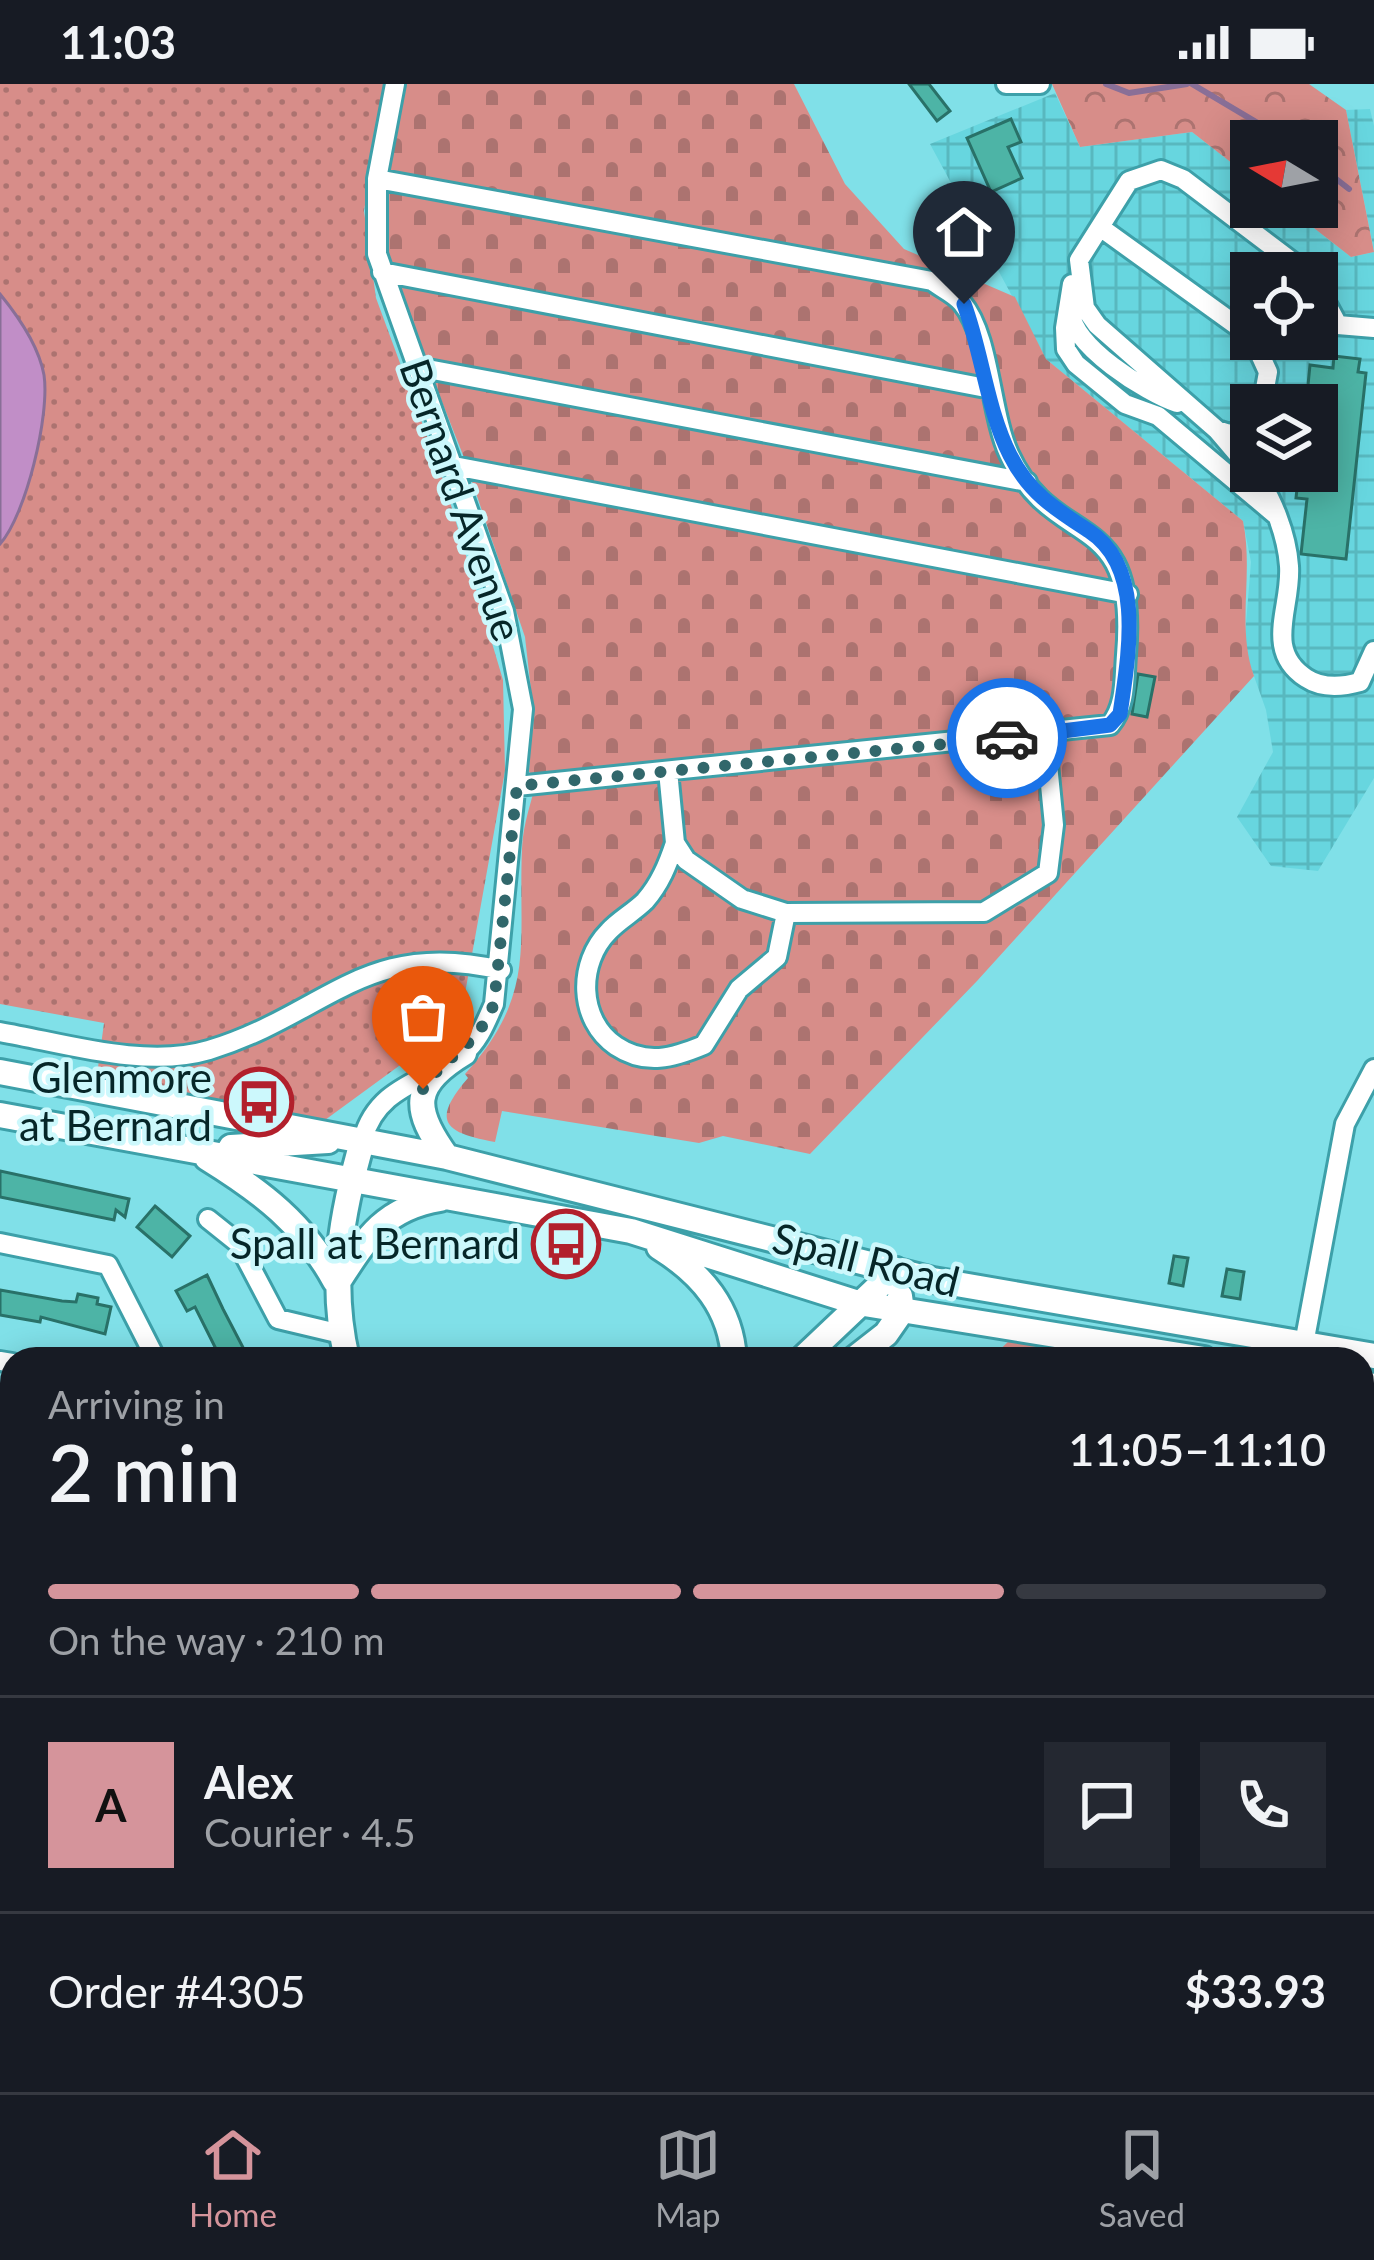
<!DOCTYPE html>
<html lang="en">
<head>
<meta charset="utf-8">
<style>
	:root { --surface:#171b24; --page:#242831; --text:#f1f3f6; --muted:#9ea1a6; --line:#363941; --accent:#d5949b }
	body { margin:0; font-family:Lato,sans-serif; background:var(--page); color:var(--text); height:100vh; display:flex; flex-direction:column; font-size:45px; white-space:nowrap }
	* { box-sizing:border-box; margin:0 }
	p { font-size:39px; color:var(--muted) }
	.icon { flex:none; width:66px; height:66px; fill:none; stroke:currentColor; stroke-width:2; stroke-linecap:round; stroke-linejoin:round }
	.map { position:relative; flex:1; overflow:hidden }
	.details { position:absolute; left:0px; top:1263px; width:1374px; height:747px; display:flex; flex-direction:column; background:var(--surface); border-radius:36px 36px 0 0; box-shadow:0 6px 30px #0003 }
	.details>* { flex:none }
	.needle { width:78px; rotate:280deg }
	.buttons { position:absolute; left:1230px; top:36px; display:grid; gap:24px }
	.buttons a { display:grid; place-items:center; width:108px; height:108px; border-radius:0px; background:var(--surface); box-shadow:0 6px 30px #0003; font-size:60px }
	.pin { position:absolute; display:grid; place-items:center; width:102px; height:102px; color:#fff; margin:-123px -51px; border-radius:50% 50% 50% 0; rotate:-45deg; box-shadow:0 0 12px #0007 }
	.pin .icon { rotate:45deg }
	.courier { position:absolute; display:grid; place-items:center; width:120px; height:120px; margin:-60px; border:9px solid #1a73e8; border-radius:50%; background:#fff; color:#222; box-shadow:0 3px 15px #0007 }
	.overview em { font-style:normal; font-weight:600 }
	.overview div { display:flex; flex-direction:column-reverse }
	.overview { display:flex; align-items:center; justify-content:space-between; height:204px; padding:0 48px }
	h1 { font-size:78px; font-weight:600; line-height:90px }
	.bar { display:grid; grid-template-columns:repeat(4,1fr); gap:18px 12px; align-content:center; height:144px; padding:0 48px }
	.bar i { height:15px; border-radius:9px; background:var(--line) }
	.bar .selected { background:var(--accent) }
	.bar p { grid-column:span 4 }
	.line { display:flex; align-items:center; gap:30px; padding:0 48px; border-top:3px solid var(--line) }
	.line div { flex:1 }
	.round { display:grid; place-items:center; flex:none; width:126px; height:126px; border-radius:0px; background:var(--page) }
	.status { display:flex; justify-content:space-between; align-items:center; height:84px; padding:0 60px; background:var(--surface); direction:ltr }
	.status svg { height:33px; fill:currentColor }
	.dock { display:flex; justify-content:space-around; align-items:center; height:168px; border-top:3px solid var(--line); background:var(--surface); font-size:33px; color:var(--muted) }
	.dock a { display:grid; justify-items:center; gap:6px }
	.dock .selected { color:var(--accent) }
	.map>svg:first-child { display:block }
	.industrial { fill:url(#industrial-grid); fill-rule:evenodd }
	.grass { fill:url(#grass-dots) }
	.forest { fill:url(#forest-crowns) }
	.cemetery { fill:url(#cemetery-stones) }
	.garden { fill:#d78d89 }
	.water { fill:#c18ec7; stroke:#896f97; stroke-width:3 }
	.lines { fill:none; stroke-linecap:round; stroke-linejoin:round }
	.stream { stroke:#896f97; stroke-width:6 }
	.building { fill:#4db4a6; stroke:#297168; stroke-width:3 }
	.minor-casing { stroke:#3da0a9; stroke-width:24 }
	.major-casing { stroke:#3da0a9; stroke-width:30 }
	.minor { stroke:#fff; stroke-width:18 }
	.major { stroke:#fff; stroke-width:24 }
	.done { stroke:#31676b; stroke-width:12; stroke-dasharray:0 21.6 }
	.route { stroke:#1a73e8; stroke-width:15 }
	.labels { text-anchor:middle; stroke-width:9; stroke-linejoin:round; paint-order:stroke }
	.street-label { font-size:42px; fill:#062628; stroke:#ccf8fc }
	.poi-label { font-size:42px; fill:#062628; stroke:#ccf8fc; text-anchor:end }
</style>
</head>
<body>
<div class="status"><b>11:03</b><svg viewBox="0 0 49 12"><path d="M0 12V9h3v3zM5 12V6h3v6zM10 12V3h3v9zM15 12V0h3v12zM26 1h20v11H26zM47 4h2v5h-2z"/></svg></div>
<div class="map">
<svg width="1374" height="2008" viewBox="0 0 1374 2008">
	<defs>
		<pattern id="industrial-grid" width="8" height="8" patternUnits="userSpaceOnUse" patternTransform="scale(3)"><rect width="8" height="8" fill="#67d6df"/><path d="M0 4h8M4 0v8" fill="none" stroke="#58b8bf"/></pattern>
		<pattern id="grass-dots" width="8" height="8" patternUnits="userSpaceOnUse" patternTransform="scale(3)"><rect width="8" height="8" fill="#d78d89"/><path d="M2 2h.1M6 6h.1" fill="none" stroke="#ac7370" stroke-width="1.8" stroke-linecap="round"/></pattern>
		<pattern id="forest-crowns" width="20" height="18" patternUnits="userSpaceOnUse" patternTransform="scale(3)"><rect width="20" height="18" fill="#d78d89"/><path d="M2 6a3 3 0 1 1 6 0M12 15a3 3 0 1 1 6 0" fill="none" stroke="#ac7370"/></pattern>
		<pattern id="cemetery-stones" width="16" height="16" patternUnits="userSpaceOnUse" patternTransform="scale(3)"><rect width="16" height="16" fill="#d78d89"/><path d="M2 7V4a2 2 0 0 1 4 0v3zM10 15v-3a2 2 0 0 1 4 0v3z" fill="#ac7370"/></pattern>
	</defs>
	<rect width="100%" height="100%" fill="#80e0e8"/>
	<path class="industrial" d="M1055 9 1080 63 1192 48 1251 94V123H1287L1351 173 1374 168V694L1318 787 1271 782 1237 733 1273 668 1266 626 1244 564 1251 478 1243 437 1046 275 930 60ZM1251 189H1317V255H1251ZM1251 321H1317V387H1251Z
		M1370 25 1374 42V167L1346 26Z"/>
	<path class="grass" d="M0 0H385L364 127 376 214 445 401 503 596 505 687 462 926 440 952 325 1036 104 997 97 991 104 939 0 920Z"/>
	<path class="forest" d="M1052 0H1309L1346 26 1374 168 1351 173 1287 123H1317V57H1251V94L1192 48 1080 63Z
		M1010 1256 1113 1275H990Z
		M1374 1350V2008H549L550 1998H1362V1373Z"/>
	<path class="cemetery" d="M403 0H794L845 100 904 165 1015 213 1046 275 1243 437C1254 491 1236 542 1254 592L977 897 810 1070 723 1052 699 1059 502 1027 495 1058C445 1049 430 1038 468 994L465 990C537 910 518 862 522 765 523 738 532 718 537 693L529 688 532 615 525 553 463 371 389 184 383 147 386 85Z"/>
	<path class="garden" d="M550 1998H1134L1132 2008H549Z"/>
	<path class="water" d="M0 210C18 232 39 263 44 291 50 331 26 431 0 460Z"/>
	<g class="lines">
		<path class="stream" d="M1106 0 1129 9 1187 0
			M1192 0 1288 57
			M1317 80 1349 105
			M1362 1427 1374 1419
			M1362 1740 1374 1749"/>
	</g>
	<path class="building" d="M909 0H929L950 27 937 37Z
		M1011 35 1021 58 1008 63 1022 94 991 108 967 54Z
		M1334 272 1360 275 1358 288 1366 289 1346 475 1301 470 1307 415 1296 414 1299 387H1317V321H1306L1310 281 1333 284Z
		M1138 590 1155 593 1147 633 1132 630Z
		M0 1087 129 1115 125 1133 116 1126 114 1136 0 1113Z
		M155 1122 190 1152 172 1173 137 1143Z
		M1174 1172 1188 1174 1183 1202 1169 1199Z
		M1227 1185 1244 1188 1240 1215 1222 1212Z
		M207 1191 223 1225 249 1275H221L195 1223 187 1227 176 1207Z
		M0 1206 62 1217 76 1218 78 1210 98 1214 97 1220 111 1223 105 1250 41 1233 40 1238 0 1231Z"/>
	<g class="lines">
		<defs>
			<path id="minor" d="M1006 0H1040
				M377 95 932 197C941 204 955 210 962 219 990 252 990 329 1009 370 1055 470 1139 419 1126 571 1124 596 1126 622 1110 641L517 702
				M1100 143 1251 252
				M382 188 991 305
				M1072 200 1065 244 1066 265 1076 280 1125 320 1158 332 1276 431
				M1317 202 1338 241 1374 244
				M1071 227C1070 261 1147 309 1177 319
				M1253 255 1268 288 1262 321
				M1256 259 1283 255
				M417 283 1027 398
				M1217 346 1230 350 1251 345
				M454 382 1128 510
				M1251 386 1217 346 1097 241 1085 224 1079 176 1129 97 1161 86 1183 95 1307 189
				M1252 387C1272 410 1287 452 1289 482 1292 523 1263 566 1306 594 1321 604 1342 603 1360 598L1374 567
				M668 687 675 759 686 776 742 815 786 829 984 828 1048 789 1054 741 1045 650
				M675 759C668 780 660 800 645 817 634 828 619 836 609 847 577 879 578 936 616 962 646 982 673 974 704 961L739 905 777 873 786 829
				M0 948C64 959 145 985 209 966 327 930 364 854 501 886
				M363 1055C377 1002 426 998 463 970 479 957 486 938 494 920L523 625 504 527 377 170V95L395 0
				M208 1135 238 1159 278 1235 341 1250
				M0 1159 108 1181 156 1275
				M1304 1260 1345 1040 1374 985
				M0 1277 12 1279
				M0 1386 12 1389
				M0 1511 12 1514
				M0 1649 12 1632
				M0 1808 12 1811
				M0 1894 12 1883
				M182 2008 192 1998"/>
			<path id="major" d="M0 988 447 1073 933 1196 1374 1272
				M0 1031 631 1147 858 1219 1204 1275
				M231 1063 328 1057
				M447 1073C412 1025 411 1001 464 969
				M207 1074C262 1108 304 1140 335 1197
				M659 1163C702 1190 731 1224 734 1275
				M338 1198C367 1153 385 1124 440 1115
				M347 1275C329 1198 341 1130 363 1055
				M802 1275 896 1186
				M854 1275 886 1250 902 1227 900 1212
				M1362 1300 1374 1302
				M0 2001 12 1990
				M29 2008 40 1998
				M514 2008 515 1998"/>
		</defs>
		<use href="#minor" class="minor-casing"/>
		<use href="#major" class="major-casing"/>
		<use href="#minor" class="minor"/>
		<use href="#major" class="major"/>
	</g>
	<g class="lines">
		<path class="done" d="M423 1005C447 968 473 969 494 920L517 702 1007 654"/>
		<path class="route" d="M964 220C982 268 987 326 1010 371 1029 409 1055 425 1089 447 1146 484 1128 574 1120 630L1110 641 1007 654"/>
	</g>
	<defs>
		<symbol id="bus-ring" viewBox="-11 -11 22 22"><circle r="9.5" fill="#ccf8fc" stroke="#b2202c" stroke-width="1.5"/><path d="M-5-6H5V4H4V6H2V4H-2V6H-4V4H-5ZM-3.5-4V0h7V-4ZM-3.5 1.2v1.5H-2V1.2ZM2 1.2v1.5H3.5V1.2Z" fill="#b2202c"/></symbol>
	</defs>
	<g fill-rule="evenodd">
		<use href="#bus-ring" x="221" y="980" width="76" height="76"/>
		<use href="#bus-ring" x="528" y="1122" width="76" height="76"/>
	</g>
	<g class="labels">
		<g class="street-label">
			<text transform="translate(461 416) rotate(71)" y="15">Bernard Avenue</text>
			<text transform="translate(866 1176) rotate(14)" y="15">Spall Road</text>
		</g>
		<g class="poi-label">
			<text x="212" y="1009">Glenmore<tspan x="212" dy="48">at Bernard</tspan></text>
			<text x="520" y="1175">Spall at Bernard</text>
		</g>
	</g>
</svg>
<div class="buttons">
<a><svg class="needle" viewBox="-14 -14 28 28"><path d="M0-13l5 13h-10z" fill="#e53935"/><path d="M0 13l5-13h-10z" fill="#9ea1a6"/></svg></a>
<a><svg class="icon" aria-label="locate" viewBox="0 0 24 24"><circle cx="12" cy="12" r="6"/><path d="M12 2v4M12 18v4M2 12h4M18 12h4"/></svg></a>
<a><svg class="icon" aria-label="layers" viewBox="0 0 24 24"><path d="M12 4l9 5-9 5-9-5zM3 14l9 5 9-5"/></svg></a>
</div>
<div class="pin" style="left:423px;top:1005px;background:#ea580c"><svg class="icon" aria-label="bag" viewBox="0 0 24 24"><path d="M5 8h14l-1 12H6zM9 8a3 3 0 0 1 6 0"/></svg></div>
<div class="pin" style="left:964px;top:220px;background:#1f2937"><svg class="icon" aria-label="home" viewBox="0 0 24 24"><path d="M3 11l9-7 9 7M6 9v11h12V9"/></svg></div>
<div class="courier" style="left:1007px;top:654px"><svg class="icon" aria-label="car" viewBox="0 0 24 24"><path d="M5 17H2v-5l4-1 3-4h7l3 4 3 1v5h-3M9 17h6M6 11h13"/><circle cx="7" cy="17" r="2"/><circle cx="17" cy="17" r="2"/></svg></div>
<section class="details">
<div class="overview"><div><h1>2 min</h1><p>Arriving in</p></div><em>11:05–11:10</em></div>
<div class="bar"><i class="selected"></i><i class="selected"></i><i class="selected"></i><i></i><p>On the way · 210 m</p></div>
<div class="line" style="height:216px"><b class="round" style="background:var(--accent);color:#111">A</b><div><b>Alex</b><p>Courier · 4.5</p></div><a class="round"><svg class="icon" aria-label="chat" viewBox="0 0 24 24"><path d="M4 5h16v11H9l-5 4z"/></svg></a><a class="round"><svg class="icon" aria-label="phone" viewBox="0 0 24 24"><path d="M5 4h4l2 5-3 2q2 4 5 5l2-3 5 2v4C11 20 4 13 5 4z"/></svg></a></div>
<div class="line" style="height:156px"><div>Order #4305</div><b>$33.93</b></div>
</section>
</div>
<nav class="dock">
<a class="selected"><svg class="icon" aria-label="home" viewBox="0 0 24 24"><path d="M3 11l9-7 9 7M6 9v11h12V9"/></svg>Home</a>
<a><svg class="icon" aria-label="map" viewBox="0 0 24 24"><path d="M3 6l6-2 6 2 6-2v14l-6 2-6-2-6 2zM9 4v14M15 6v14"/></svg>Map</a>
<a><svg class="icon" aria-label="saved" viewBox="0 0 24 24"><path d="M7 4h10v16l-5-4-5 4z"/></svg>Saved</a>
</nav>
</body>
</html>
